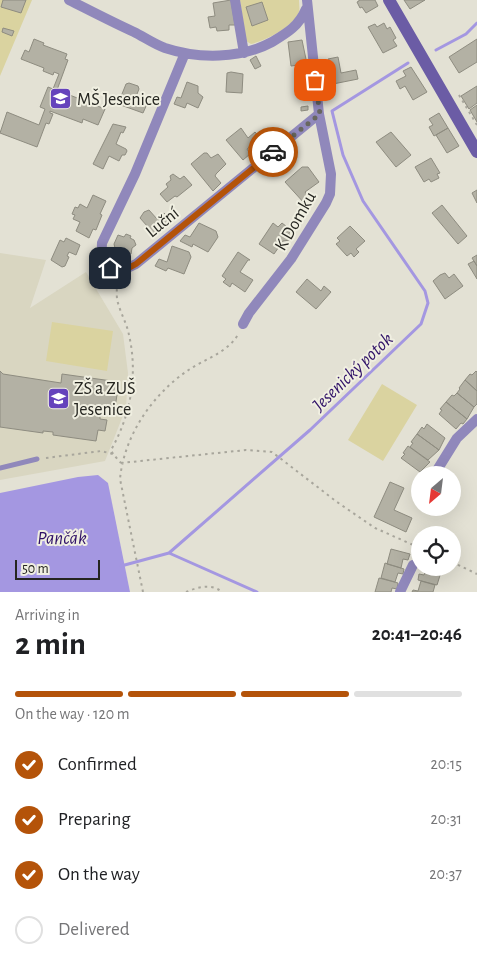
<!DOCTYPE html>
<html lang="en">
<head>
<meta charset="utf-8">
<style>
	:root { --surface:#fff; --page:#f2f2f2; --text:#202124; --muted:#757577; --line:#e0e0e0; --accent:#b45309 }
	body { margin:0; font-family:"Alegreya Sans",sans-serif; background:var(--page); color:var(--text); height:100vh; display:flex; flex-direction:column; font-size:19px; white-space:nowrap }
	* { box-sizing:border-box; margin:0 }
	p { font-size:16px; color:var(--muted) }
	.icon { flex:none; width:28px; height:28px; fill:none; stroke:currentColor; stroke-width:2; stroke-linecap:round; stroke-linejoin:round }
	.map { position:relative; height:592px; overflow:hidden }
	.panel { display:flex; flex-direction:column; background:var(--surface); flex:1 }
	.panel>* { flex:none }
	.needle { width:32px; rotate:208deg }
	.controls { position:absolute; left:411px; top:466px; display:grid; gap:10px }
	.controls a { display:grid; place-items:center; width:50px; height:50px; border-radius:50%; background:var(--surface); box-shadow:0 5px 20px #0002; font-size:25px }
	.scale { position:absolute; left:15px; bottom:12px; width:85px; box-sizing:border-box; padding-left:5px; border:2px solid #252520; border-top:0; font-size:14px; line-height:18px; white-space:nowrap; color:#252520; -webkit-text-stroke:4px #f0efe1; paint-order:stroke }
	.pin { position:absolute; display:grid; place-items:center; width:42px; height:42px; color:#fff; margin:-21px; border-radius:10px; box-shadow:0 2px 8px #0006 }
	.courier { position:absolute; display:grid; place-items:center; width:50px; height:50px; margin:-25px; border:4px solid #b45309; border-radius:50%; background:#fff; color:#222; box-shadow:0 1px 6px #0007 }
	.head em { font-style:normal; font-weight:700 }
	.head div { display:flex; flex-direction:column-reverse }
	.head { display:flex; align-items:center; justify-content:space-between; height:85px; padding:0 15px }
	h1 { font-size:32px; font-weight:700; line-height:38px }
	.bar { display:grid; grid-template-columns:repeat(4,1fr); gap:8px 5px; align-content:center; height:60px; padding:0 15px }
	.bar i { height:6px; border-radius:4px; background:var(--line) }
	.bar .selected { background:var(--accent) }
	.bar p { grid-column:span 4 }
	ol { padding:0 15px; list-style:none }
	li { display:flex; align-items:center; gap:15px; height:55px }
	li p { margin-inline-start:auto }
	li .icon { padding:5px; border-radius:50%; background:var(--accent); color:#fff; stroke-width:4 }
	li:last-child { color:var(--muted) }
	li i { width:28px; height:28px; border:2px solid var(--line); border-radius:50% }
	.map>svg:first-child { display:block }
	.built { fill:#d9d6c1 }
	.green { fill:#dad3a0 }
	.water { fill:#a497e1 }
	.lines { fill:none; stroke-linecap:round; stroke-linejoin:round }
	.stream { stroke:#a497e1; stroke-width:3 }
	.building { fill:#b3b1a4; stroke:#8e8c80 }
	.path { stroke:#a8a69c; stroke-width:2; stroke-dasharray:2.5 4; stroke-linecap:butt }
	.lane { stroke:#9088bb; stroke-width:5 }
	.street { stroke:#9088bb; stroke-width:10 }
	.secondary { stroke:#6b5ca5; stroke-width:12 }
	.done { stroke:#68675f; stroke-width:5; stroke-dasharray:0 9 }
	.route { stroke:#b45309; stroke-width:6 }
	.labels { text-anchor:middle; stroke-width:4; stroke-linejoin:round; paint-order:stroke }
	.poi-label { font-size:18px; fill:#252520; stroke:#f0efe1; text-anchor:start }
	.street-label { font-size:18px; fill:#252520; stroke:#f0efe1 }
	.water-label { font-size:19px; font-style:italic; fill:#2f1167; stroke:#f0efe1 }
</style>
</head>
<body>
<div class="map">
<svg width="477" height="592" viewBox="0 0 477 592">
	<rect width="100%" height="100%" fill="#e3e1d4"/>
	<path class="built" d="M0 253 46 260 30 308 86 272 123 334 128 373 126 408 105 461 0 480Z"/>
	<path class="green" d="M0 0H32L0 76Z
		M240 0H299C299 4 300 9 299 12 293 27 265 41 251 44L246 41Z
		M52 322 113 331 107 371 46 361Z
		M382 384 417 405 383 461 348 440Z"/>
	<path class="water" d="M98 475 108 483 130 592H0V493L78 477Z"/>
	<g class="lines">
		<path class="stream" d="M436 50 466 34 477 23
			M169 553 257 592
			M121 566 169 553 310 430 421 324 428 303 425 291 363 201 343 155 332 111 408 63"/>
	</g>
	<path class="building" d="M3 0H26L21 13 1 7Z
		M231 0 235 25H229V30L217 31 216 27 210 28 208 17 215 16 213 3Z
		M359 0H375L378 6 366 13 362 7 360 8 357 2 359 1Z
		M404 0H425L410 9Z
		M262 2 268 20 252 26 246 7Z
		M384 23 387 29 390 27 396 38 393 40 397 46 383 53 368 27 375 24 377 27Z
		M3 28 14 31 12 36 2 32Z
		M34 39 44 43 43 45 67 54 65 59 68 60 57 90 105 109 98 125 83 119 82 123 50 111V113L53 114 49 124 46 123 37 147 0 133 7 112 39 125 45 109 40 107 48 87 53 89 59 74 54 72 53 75 43 71 44 68 21 59 25 50 29 52Z
		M477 39V62L459 73 449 57Z
		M302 40 307 64 291 66 288 42Z
		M256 56 261 66 255 69 250 60Z
		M338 57 341 73 356 70 358 79 333 84 328 59Z
		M411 67 427 92 413 100 405 86 400 89 396 81 406 76 403 71Z
		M231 72 243 74 242 93 226 92 227 73Z
		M187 82 198 86V93L203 97 198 108 187 103 185 108 174 104 177 97 181 98Z
		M129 83 138 86 139 89 135 99 147 104 143 113 118 104 126 84Z
		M477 86V103L469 109 461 96Z
		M477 105V122L470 110Z
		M308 106V110L301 111V107Z
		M439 113 448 128 434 136 429 127 433 125 429 119Z
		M113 124 126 127 123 133 121 132 116 144 126 149 127 151 125 155H122L119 161 109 156 103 169 93 164Z
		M241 128 248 138 255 132 262 140 254 146 253 144 247 149 250 154 243 160 226 140Z
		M448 128 459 146 447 153 436 135Z
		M391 132 411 155 396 167 376 142Z
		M204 153H207L211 158 218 154 226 164 216 174 215 176 221 183 213 191 191 164Z
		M431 158 440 173 437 174 439 178 431 182 429 179 424 182 415 167Z
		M302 167H308L319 182 305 192 310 198 305 204 285 182Z
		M173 174 180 179 184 176 192 185 177 197 175 196 167 202 160 194 168 187 166 184 171 180 170 176Z
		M477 190V203L472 193Z
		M93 195 106 201 100 214 102 215 96 230 93 229 89 238 76 231 80 222 73 219 75 215 72 214 75 207 78 208 80 204 87 208Z
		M442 205 467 236 458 244 432 213Z
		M149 210 157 219 164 213 172 221 156 236 140 218 144 212Z
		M199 223 216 231 218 237 208 252 193 244 192 247 180 241 185 235 190 237Z
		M273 223 278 227 282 223 291 230 289 233 290 240 283 241 274 254 259 244Z
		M350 226 365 241 356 249 359 252 354 257 351 253 347 256 336 244 340 241 337 238Z
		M126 234 131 236 130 238 134 240 136 245 132 248 131 254 129 255 115 248 114 244 118 235 124 237Z
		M66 238 80 245 76 255 69 252 67 256 69 257 65 266 62 267 51 260 60 240 64 242Z
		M172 246 189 252 191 257 184 274 168 268 166 271 155 266 159 259 167 262Z
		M238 252 250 260H248L240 272 253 280 245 292 232 283 230 287 223 282 226 279 222 276Z
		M477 255V266L472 258Z
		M474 261 477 266V279L468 264Z
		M445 273 449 278 454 274 463 286 445 299 433 281 440 275Z
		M307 279 321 291 324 286 331 292 316 309 296 292Z
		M0 371 3 374 61 383 62 374 119 382 114 414 100 412V419L107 420 105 431 98 430 96 441 53 435V432L43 431V433L0 427Z
		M476 371 477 372V391L465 380 470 374 472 375Z
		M465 380 477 391V404L474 407 457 393 460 389 459 388Z
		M457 393 474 407 467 419 446 402 452 395 454 396Z
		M446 402 467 419 463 424 461 423 456 429 439 414 442 410 440 409Z
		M427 424 445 438 439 450 417 434 422 427 424 429Z
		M417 434 439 450 428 460 410 447 413 443 411 442Z
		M408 446 430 462 420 472 401 458 405 454 403 453Z
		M390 482 404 488 394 510 412 518 406 532 374 517Z
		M391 549 410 554 408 560 403 559 401 568 387 564Z
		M385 563 404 569 403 574 398 573 395 582 381 578Z
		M427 568 442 569 437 585 418 580 419 574 424 575Z
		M379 578 398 583 397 589 392 588 391 592H375Z
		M421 581 435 585 433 592H412L413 590 418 591Z"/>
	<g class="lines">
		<path class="path" d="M459 95 477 125
			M113 454 111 450C131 415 138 374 129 335 127 324 121 314 118 303 116 297 117 290 117 283
			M46 458 101 451 113 454 121 463
			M121 463 246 450 272 452 337 502 375 528 420 548
			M452 562 477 574
			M143 592 120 479C124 436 152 395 187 371 204 359 228 353 239 333
			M186 592C198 587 211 583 222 592"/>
		<path class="lane" d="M0 468 37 459"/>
		<path class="street" d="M69 0C91 11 112 22 134 32 144 37 154 44 165 48 198 59 241 59 272 42 287 33 299 26 306 9
			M235 0 244 53
			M185 53 135 174 102 243C101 256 105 265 116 272L121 271 136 264 319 114
			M243 324 249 313 291 259 326 203 330 194 331 174 319 114 307 0
			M434 475 457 438 477 419
			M400 592 413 565"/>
		<path class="secondary" d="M389 0 477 152"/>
	</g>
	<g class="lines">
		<path class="done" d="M273 152 320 114 315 80"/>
		<path class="route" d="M110 268C120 274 127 269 136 264L273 152"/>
	</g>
	<defs>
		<symbol id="school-square" viewBox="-11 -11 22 22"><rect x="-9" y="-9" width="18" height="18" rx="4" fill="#6543bc" stroke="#f0efe1"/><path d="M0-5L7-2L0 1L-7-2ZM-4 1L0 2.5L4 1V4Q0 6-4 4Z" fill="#fff"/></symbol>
	</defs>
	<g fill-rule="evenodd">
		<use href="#school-square" x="48" y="86" width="25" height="25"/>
		<use href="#school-square" x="46" y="386" width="25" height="25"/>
	</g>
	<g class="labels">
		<g class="poi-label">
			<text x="77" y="105">MŠ Jesenice</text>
			<text x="74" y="394">ZŠ a ZUŠ<tspan x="74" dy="21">Jesenice</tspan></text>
		</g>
		<g class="street-label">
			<text transform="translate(295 221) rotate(-60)" y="6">K Domku</text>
			<text transform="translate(162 222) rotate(-39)" y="6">Luční</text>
		</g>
		<g class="water-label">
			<text transform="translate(352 371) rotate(-44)" y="7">Jesenický potok</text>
			<text x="62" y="544">Pančák</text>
		</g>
	</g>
</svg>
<div class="controls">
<a><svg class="needle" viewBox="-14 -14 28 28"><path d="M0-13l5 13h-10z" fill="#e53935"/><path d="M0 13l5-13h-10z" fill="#757577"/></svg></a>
<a><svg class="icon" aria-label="locate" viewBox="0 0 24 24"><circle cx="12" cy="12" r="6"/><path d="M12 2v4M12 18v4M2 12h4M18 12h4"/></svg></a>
</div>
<div class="scale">50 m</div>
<div class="pin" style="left:315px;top:80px;background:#ea580c"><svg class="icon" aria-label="bag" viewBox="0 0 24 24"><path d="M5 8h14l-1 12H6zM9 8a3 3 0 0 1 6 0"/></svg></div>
<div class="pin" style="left:110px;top:268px;background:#1f2937"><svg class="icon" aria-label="home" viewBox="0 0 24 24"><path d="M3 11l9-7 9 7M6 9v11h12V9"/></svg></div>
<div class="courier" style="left:273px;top:152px"><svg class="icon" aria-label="car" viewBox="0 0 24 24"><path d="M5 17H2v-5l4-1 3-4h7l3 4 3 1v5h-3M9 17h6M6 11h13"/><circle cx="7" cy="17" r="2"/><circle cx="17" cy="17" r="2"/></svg></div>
</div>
<section class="panel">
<div class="head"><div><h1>2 min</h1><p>Arriving in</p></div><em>20:41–20:46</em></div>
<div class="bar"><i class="selected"></i><i class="selected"></i><i class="selected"></i><i></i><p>On the way · 120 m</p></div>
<ol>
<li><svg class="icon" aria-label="check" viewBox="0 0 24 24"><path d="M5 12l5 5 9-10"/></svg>Confirmed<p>20:15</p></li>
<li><svg class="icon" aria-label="check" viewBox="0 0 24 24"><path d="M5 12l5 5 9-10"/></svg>Preparing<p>20:31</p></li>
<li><svg class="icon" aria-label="check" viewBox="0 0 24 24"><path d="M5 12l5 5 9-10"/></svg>On the way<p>20:37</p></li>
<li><i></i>Delivered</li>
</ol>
</section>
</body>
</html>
